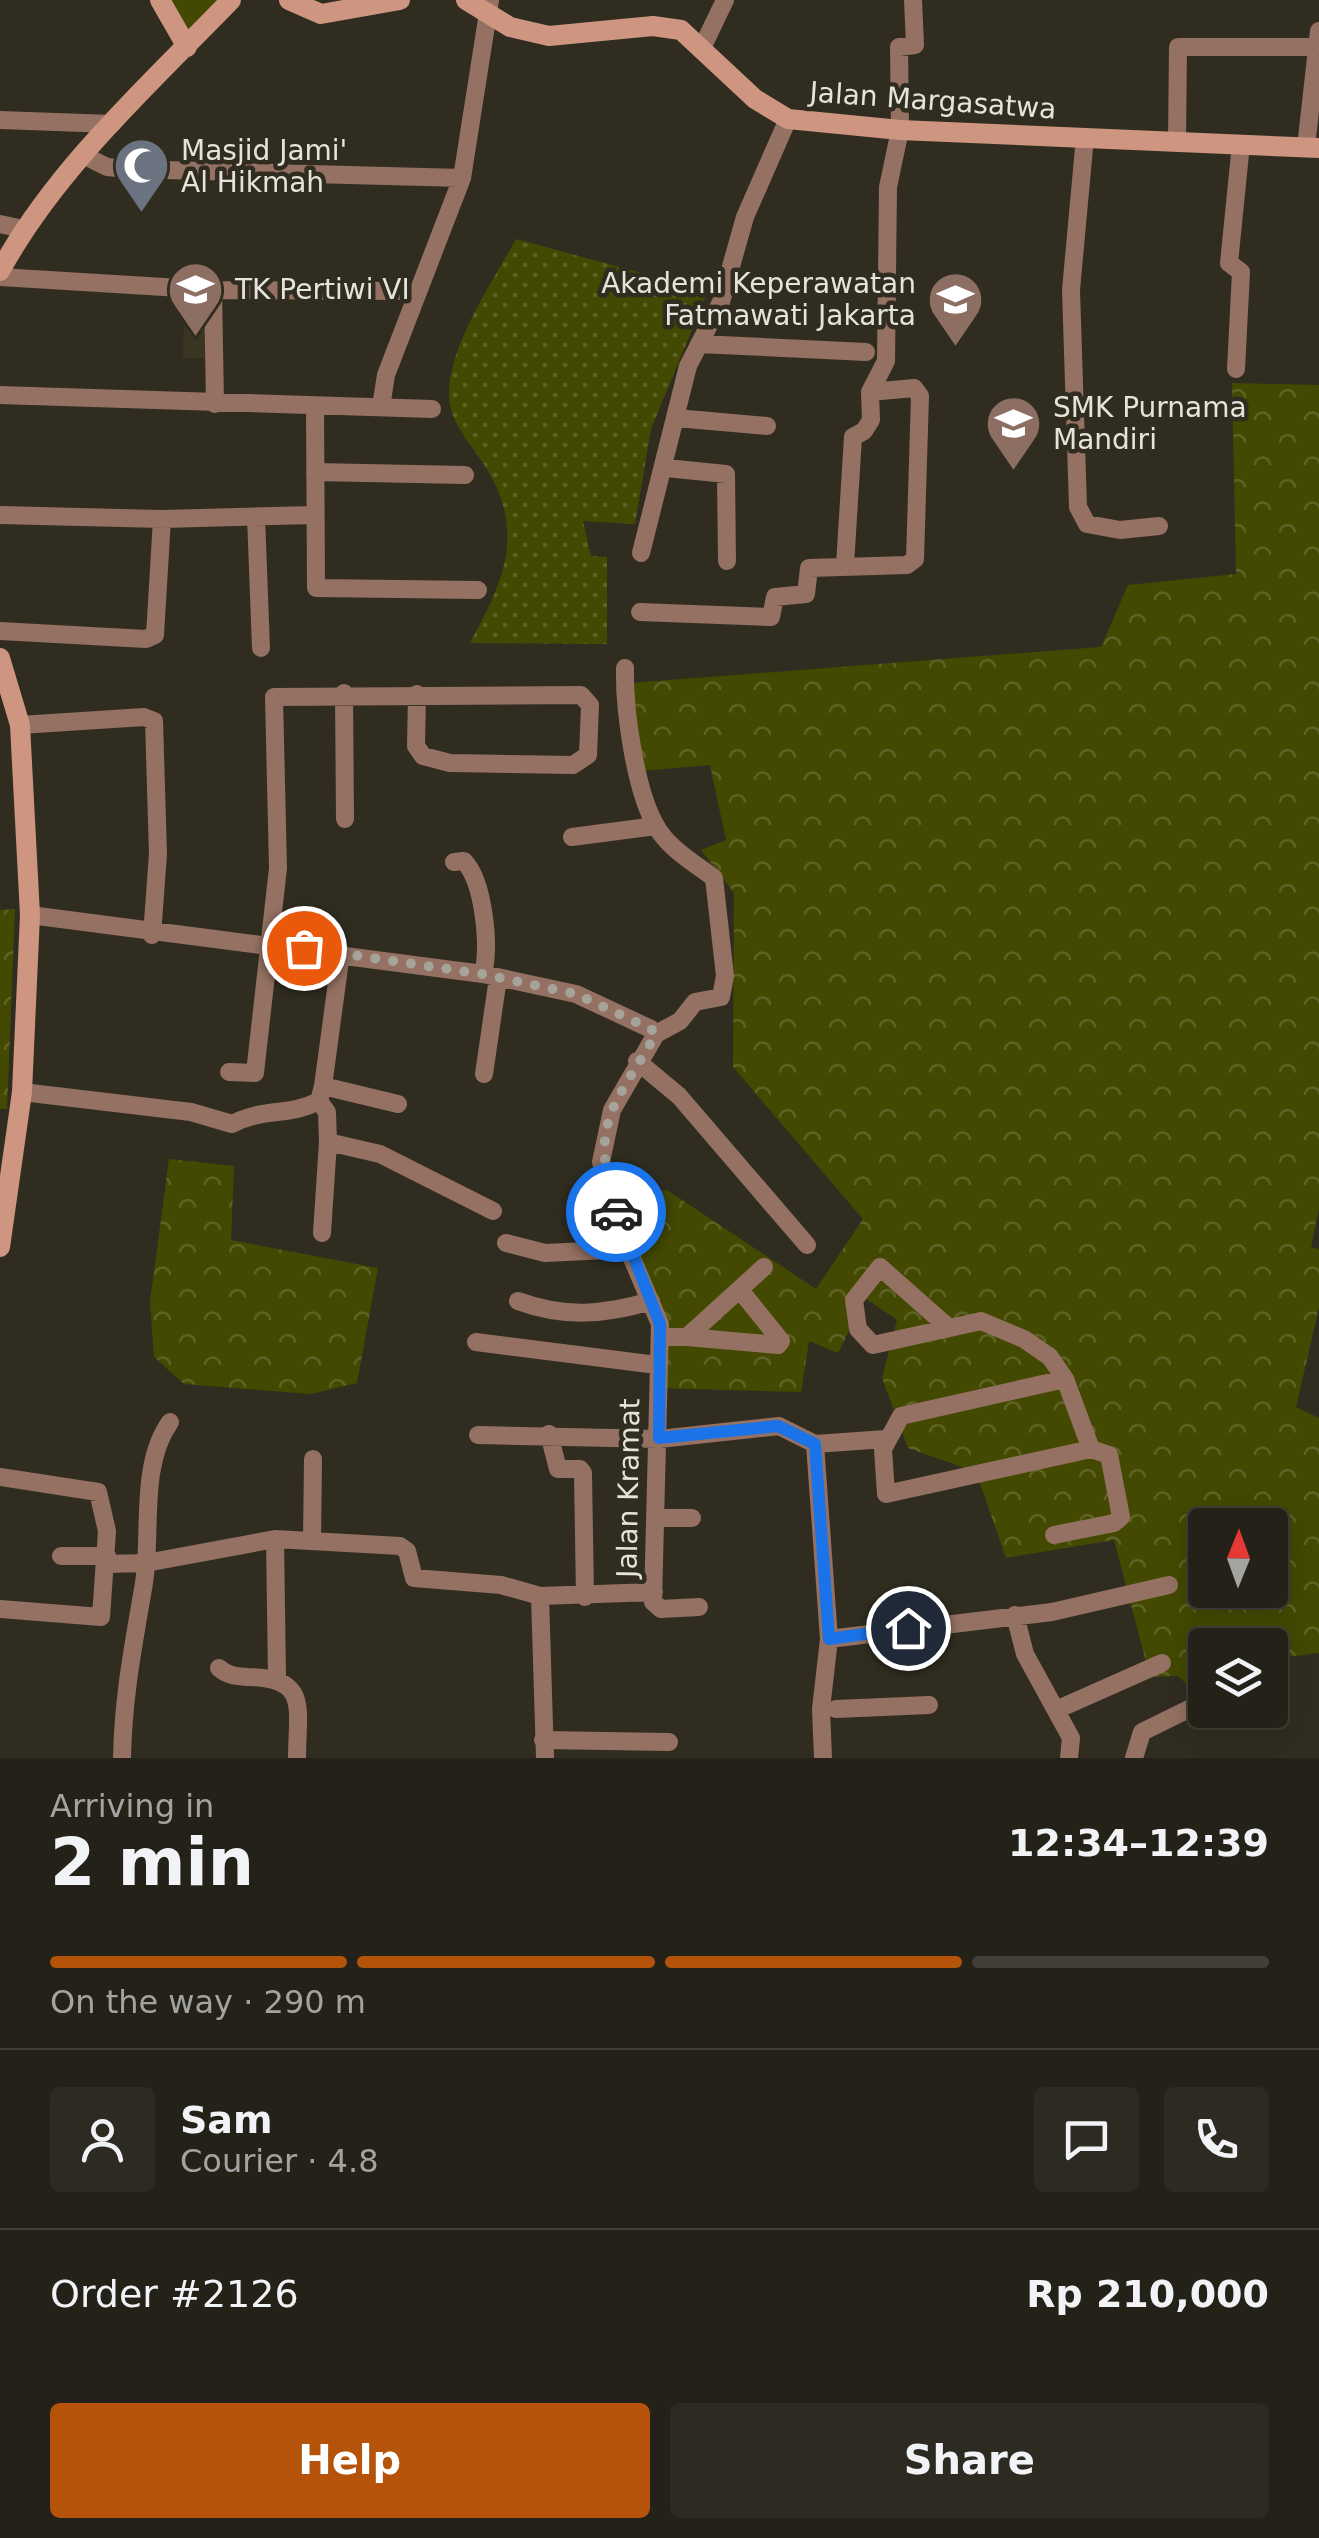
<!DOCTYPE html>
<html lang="en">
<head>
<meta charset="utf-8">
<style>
	:root { --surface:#242218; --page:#2c2a21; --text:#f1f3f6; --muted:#a3a4a2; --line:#413f37; --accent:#b45309 }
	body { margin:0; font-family:"DejaVu Sans",sans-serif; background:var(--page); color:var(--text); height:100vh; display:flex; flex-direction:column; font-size:38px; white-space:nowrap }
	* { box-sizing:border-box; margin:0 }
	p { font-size:32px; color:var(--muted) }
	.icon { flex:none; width:55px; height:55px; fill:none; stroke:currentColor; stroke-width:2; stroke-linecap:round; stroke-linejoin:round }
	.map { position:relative; height:1758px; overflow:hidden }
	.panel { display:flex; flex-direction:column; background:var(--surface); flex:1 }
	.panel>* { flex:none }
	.needle { width:65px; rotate:1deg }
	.tools { position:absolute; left:1188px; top:1508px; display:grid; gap:20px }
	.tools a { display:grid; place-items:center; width:100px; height:100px; border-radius:10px; background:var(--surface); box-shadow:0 5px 25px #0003,0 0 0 2px var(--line); font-size:50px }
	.pin { position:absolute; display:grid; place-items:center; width:85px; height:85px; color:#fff; margin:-42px; border:5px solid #fff; border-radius:50%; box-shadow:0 2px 10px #0007 }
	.courier { position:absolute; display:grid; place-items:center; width:100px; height:100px; margin:-50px; border:8px solid #1a73e8; border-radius:50%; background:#fff; color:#222; box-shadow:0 2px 12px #0007 }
	.summary em { font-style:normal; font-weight:600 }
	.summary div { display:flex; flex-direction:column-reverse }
	.summary { display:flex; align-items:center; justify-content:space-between; height:170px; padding:0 50px }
	h1 { font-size:65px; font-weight:600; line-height:75px }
	.bar { display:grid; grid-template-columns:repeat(4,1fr); gap:15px 10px; align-content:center; height:120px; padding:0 50px }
	.bar i { height:12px; border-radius:8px; background:var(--line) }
	.bar .on { background:var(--accent) }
	.bar p { grid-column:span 4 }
	.line { display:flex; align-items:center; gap:25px; padding:0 50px; border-top:2px solid var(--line) }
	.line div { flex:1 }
	.round { display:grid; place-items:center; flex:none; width:105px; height:105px; border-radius:10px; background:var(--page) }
	.action { display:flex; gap:20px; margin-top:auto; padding:20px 50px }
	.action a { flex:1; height:115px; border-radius:10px; background:var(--accent); color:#fff; font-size:40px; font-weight:600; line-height:115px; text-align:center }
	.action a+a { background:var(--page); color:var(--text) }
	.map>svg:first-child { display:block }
	.built { fill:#3b3623 }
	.grass { fill:url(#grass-dots) }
	.forest { fill:url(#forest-crowns); fill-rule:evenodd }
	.park { fill:#434900 }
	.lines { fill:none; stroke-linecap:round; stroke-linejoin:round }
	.street { stroke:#947162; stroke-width:18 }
	.secondary { stroke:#ce9680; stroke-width:20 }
	.done { stroke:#a6a49a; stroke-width:10; stroke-dasharray:0 18 }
	.route { stroke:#1a73e8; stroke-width:12 }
	.labels { text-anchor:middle; stroke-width:9; stroke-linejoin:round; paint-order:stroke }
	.street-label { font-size:28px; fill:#e5e4dc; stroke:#302d20 }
	.poi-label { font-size:28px; fill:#e5e4dc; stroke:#302d20; text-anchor:start }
</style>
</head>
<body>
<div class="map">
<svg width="1319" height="1758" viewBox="0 0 1319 1758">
	<defs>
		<pattern id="grass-dots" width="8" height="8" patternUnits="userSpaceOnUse" patternTransform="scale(2.5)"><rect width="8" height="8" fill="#434900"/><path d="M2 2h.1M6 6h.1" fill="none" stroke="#5e6325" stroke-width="1.8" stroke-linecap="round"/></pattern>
		<pattern id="forest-crowns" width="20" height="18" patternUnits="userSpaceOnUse" patternTransform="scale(2.5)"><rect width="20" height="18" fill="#434900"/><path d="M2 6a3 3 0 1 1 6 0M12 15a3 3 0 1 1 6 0" fill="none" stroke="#5e6325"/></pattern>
	</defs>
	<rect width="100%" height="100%" fill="#302d20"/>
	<path class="built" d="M184 318 208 319 207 358H183Z"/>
	<path class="grass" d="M516 239 708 291 651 429 635 524 583 521 591 556 607 557V644L470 643C503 582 526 535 487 469 476 452 456 429 451 409 438 361 493 281 516 239Z"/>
	<path class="forest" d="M1232 383 1319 385V1208L1311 1247 1319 1249V1307L1296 1407 1319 1418V1653L1287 1657 1282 1718 1224 1723 1212 1710H1270V1645H1205V1703L1178 1676 1150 1677 1114 1540 1006 1558 976 1472 908 1448 882 1378 897 1320 865 1298 838 1353 809 1341 801 1392 655 1388V1317L608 1196 667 1190 816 1289 863 1219 733 1067 734 893 701 850 726 840 710 765 641 771 618 684 1101 647 1128 585 1236 574ZM1205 1525H1270V1590H1205Z
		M15 909 7 1109H0V910Z
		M169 1159 234 1166 231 1240 378 1268 357 1383 311 1394 184 1384 154 1357 150 1302Z"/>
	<path class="park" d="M171 0H218L189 30Z"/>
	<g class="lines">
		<path class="street" d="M701 50 725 0
			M0 120 112 124
			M1085 137 1071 290 1078 507 1087 524 1120 530 1159 526
			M1177 140 1178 47H1316
			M1306 147 1319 31
			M85 156 107 167 128 169 462 178
			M0 224 23 229
			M0 277 213 290 402 291
			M213 290 215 404
			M699 344 866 352
			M1236 369 1241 272 1229 263 1241 144
			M0 395 432 409
			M315 406 316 588 478 590
			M381 407 386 375 462 178 490 0
			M676 418 767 426
			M666 468 726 474 727 561
			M315 472 465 475
			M0 515 162 519 314 515
			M256 517 261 648
			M641 553 688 366 721 302 745 217 788 119
			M845 565 853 437 864 431 871 420 870 392 886 361 888 187 900 130 899 47 915 45 913 0
			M640 612 771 617 775 597 806 594 809 568 907 565 915 559 920 396 914 388 870 392
			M0 631 146 639 155 635 162 519
			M625 668C624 709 635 790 656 826 668 848 694 863 714 878L725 976 721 997 695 1002 680 1021 656 1034
			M344 693 345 819
			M20 725 144 717 154 721 158 854 152 935
			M572 837 656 826
			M454 862 464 861C484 882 490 946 483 974
			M30 915 483 974 576 994 651 1029 656 1034 612 1110 601 1162 628 1249 660 1324 653 1602 661 1609 699 1607
			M637 1061 679 1096 807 1245
			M229 1072 255 1073 278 868 274 697 581 695 590 705 588 755 573 765 450 763 423 756 416 746 417 694
			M484 1074 498 978
			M323 1086 398 1104
			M22 1092 191 1112 232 1124C265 1107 288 1117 319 1101L323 1086 341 953
			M319 1101 327 1112 328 1142 380 1154 493 1211
			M322 1233 328 1142
			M506 1243 545 1253 628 1249
			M518 1301C564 1318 604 1315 651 1301
			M949 1328 880 1267 854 1300 858 1329 873 1345 981 1321 1024 1339 1050 1357 1065 1379 1091 1449
			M660 1337H687L764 1267
			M687 1337 778 1345 781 1341 740 1290
			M476 1342 657 1365
			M549 1434 558 1469H580L583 1473 585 1597
			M478 1435 659 1439 779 1426 815 1444
			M815 1444 829 1639 821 1709 823 1758
			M815 1444 886 1439
			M0 1477 98 1492 107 1531 101 1617 0 1609
			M656 1518H692
			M1054 1535 1114 1523 1121 1517 1109 1455 1091 1449 886 1494 883 1449 901 1416 1065 1379
			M275 1539 277 1677
			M312 1541 313 1459
			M61 1556H107
			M107 1564 146 1563 275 1539 400 1546 407 1551 414 1578 501 1585 540 1596 654 1592
			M540 1596 545 1758
			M1015 1615 1025 1654 1071 1738 1069 1758
			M829 1639 1052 1612 1169 1585
			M219 1668C228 1676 236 1676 248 1677 310 1678 297 1708 297 1758
			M836 1709 929 1705
			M1056 1710 1162 1663
			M543 1740 669 1742
			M122 1758C123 1699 133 1647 143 1589 153 1538 138 1467 170 1422
			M1134 1758 1142 1732 1197 1705"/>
		<path class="secondary" d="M160 0 187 47
			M289 0 321 14 400 0
			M466 0 510 27 549 36 653 26 681 30 755 99 788 119 900 130 1319 148
			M0 271C56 168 150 84 231 0
			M0 658 20 725 30 915 22 1092 0 1247"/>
	</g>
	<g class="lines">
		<path class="done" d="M304 948 482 974 576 994 651 1029 656 1034C613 1109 589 1121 616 1212"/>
		<path class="route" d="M616 1212 660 1324 659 1438 778 1426 815 1444 829 1639 908 1628"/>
	</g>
	<defs>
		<symbol id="mosque-pin" viewBox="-11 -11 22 30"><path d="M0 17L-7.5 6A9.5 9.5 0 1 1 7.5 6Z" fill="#6b7280" stroke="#302d20"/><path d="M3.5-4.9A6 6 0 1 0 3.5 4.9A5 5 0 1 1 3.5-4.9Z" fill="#fff"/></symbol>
		<symbol id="school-pin" viewBox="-11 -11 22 30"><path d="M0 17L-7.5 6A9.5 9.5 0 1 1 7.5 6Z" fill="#8d6e63" stroke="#302d20"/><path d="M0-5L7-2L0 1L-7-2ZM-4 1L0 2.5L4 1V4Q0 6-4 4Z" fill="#fff"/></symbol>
		<symbol id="university-pin" viewBox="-11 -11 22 30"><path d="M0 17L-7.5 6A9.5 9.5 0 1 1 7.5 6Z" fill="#8d6e63" stroke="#302d20"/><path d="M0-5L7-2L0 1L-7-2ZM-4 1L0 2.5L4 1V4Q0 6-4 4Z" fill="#fff"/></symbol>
	</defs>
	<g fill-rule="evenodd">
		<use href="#mosque-pin" x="110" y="134" width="63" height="86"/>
		<use href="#school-pin" x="164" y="258" width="63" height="86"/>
		<use href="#university-pin" x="924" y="268" width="63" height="86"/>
		<use href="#school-pin" x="982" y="392" width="63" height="86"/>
	</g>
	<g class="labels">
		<g class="street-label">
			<text transform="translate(933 100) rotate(4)" y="10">Jalan Margasatwa</text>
			<text transform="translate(628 1488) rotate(-89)" y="10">Jalan Kramat</text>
		</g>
		<g class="poi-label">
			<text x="181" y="160">Masjid Jami'<tspan x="181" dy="32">Al Hikmah</tspan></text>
			<text x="916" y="293" text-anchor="end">Akademi Keperawatan<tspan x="916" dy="32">Fatmawati Jakarta</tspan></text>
			<text x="235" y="299">TK Pertiwi VI</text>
			<text x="1053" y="417">SMK Purnama<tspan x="1053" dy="32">Mandiri</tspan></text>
		</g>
	</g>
</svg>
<div class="tools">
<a><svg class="needle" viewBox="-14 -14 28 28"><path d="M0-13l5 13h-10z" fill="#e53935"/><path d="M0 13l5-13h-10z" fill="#a3a4a2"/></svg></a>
<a><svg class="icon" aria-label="layers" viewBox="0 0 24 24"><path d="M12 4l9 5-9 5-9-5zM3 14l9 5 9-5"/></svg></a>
</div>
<div class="pin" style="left:304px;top:948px;background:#ea580c"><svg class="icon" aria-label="bag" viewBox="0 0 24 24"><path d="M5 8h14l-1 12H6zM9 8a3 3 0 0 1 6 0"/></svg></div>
<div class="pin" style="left:908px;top:1628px;background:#1f2937"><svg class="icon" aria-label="home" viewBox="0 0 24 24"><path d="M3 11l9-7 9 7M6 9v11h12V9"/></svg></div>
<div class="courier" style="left:616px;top:1212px"><svg class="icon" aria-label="car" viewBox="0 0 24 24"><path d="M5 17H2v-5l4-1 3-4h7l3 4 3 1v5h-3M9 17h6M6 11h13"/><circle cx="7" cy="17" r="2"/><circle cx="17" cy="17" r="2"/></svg></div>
</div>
<section class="panel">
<div class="summary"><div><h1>2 min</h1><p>Arriving in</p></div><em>12:34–12:39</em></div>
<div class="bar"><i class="on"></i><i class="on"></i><i class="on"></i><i></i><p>On the way · 290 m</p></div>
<div class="line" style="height:180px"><a class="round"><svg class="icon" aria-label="person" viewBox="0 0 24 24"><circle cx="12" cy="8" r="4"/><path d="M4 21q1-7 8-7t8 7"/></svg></a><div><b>Sam</b><p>Courier · 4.8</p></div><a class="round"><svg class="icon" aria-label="chat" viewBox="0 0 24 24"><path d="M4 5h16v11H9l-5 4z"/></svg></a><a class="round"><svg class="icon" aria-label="phone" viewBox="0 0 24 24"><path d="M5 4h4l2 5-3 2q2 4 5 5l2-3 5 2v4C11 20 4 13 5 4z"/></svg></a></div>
<div class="line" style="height:130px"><div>Order #2126</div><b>Rp 210,000</b></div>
<div class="action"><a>Help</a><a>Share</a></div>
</section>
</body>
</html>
